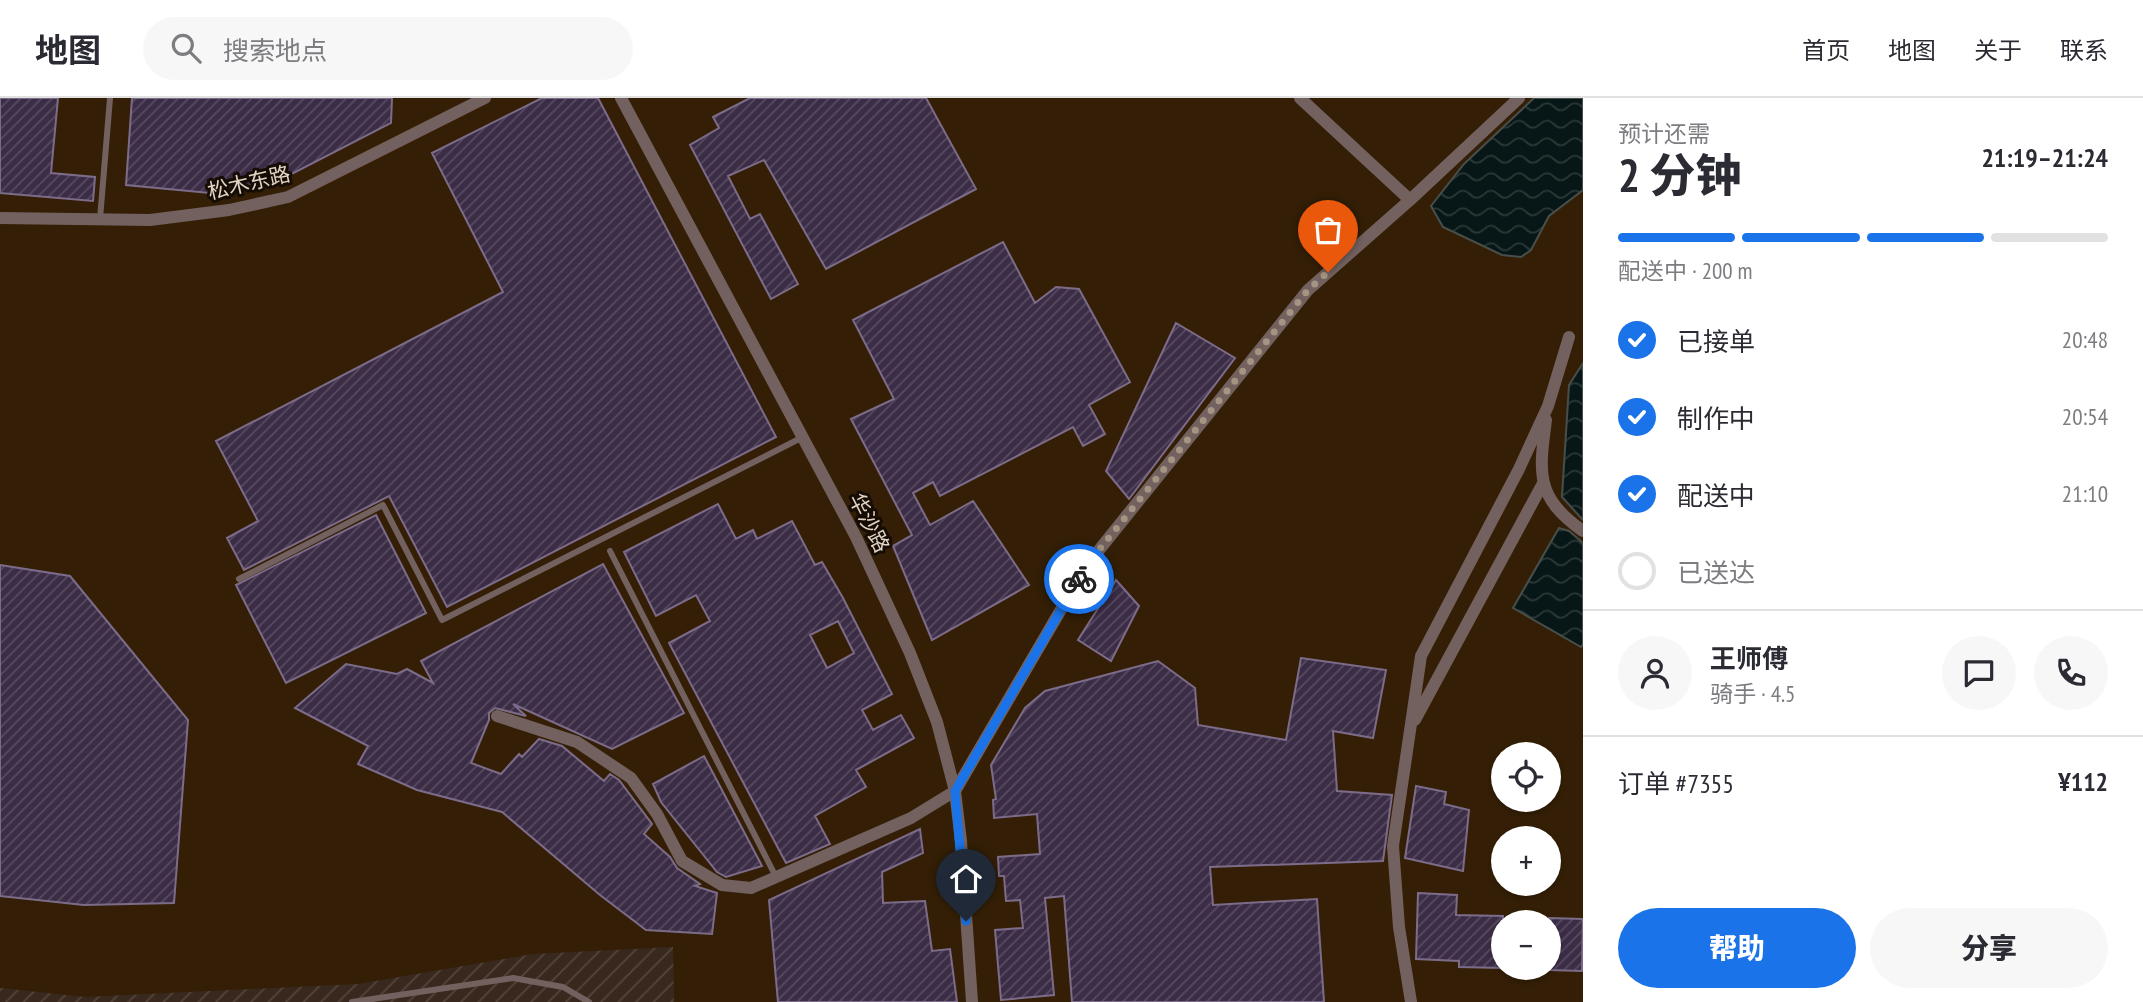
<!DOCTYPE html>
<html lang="zh">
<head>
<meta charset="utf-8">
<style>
	:root { --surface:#fff; --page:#f7f7f7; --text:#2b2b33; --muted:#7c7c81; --line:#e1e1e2; --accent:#1a73e8 }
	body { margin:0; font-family:"PT Sans Narrow","Noto Sans SC",sans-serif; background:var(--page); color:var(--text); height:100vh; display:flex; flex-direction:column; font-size:26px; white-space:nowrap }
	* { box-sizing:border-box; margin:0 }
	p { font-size:23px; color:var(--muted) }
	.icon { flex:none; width:38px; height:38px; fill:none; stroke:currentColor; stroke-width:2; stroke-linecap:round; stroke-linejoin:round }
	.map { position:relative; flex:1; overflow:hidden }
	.details { display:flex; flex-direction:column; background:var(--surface); width:560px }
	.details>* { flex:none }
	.tools { position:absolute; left:1491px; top:644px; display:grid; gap:14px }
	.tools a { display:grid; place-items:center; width:70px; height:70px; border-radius:50%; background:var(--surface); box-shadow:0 2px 5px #0004; font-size:35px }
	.pin { position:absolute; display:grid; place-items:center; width:60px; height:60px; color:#fff; margin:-72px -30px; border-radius:50% 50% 50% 0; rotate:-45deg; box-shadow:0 0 7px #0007 }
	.pin .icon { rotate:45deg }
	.courier { position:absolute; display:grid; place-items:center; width:70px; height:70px; margin:-35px; border:5px solid #1a73e8; border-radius:50%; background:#fff; color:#222; box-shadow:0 2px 9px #0007 }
	.head em { font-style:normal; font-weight:800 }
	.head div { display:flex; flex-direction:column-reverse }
	.head { display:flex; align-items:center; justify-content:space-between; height:119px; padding:0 35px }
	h1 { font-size:46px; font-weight:800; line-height:52px }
	.bar { display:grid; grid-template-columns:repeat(4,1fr); gap:10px 7px; align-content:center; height:84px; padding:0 35px }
	.bar i { height:9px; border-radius:5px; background:var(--line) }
	.bar .on { background:var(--accent) }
	.bar p { grid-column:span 4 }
	.line { display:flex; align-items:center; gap:18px; padding:0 35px; border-top:2px solid var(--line) }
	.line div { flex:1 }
	.round { display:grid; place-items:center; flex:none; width:74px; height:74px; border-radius:37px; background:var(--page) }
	ol { padding:0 35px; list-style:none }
	li { display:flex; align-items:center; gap:21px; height:77px }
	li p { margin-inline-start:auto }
	li .icon { padding:7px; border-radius:50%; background:var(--accent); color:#fff; stroke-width:4 }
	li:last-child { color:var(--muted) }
	li i { width:38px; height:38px; border:4px solid var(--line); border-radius:50% }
	.cta { display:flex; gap:14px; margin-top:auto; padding:14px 35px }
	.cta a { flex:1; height:80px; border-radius:42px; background:var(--accent); color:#fff; font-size:28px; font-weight:800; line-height:80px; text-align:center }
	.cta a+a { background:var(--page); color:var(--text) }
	header { display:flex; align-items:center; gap:42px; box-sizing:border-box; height:98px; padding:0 35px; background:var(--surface); border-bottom:2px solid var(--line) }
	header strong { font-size:33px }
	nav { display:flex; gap:38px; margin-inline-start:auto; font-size:24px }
	.search { width:490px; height:63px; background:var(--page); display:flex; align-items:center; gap:18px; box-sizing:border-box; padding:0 24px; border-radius:38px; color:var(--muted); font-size:26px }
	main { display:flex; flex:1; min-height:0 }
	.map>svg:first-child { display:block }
	.industrial { fill:url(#industrial-furrows) }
	.water { fill:url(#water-waves); stroke:#484f4b; stroke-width:2 }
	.building { fill:url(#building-hatch); stroke:#7c6c8a; stroke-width:2; fill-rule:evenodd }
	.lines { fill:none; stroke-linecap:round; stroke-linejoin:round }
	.lane { stroke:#72615f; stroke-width:6 }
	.street { stroke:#72615f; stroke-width:12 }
	.done { stroke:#a49482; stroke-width:7; stroke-dasharray:0 12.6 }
	.route { stroke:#1a73e8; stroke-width:9 }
	.labels { text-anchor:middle; stroke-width:6; stroke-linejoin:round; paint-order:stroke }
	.street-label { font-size:21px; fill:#e1d3c5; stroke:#150c03 }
</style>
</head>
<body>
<header>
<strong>地图</strong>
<div class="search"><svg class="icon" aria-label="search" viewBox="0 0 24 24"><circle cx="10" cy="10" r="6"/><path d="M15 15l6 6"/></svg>搜索地点</div>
<nav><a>首页</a><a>地图</a><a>关于</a><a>联系</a></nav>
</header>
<main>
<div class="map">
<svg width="1583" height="904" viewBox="0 0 1583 904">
	<defs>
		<pattern id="industrial-furrows" width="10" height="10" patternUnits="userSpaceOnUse" patternTransform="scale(1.75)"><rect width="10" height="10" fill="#38281e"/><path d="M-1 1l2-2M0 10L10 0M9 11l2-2" fill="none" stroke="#54463d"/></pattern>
		<pattern id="water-waves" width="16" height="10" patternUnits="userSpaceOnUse" patternTransform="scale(1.75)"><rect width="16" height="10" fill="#071717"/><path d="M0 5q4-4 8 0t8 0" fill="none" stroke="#2b3837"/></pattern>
		<pattern id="building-hatch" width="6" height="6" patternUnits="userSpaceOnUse" patternTransform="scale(1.75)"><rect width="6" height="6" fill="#3c2d47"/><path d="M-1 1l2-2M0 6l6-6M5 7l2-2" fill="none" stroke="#584b60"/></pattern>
	</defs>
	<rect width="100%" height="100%" fill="#341f06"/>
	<path class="industrial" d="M673 849 674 904H0V890L85 899 358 886 533 856Z"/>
	<path class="water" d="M1534 0H1583V92L1549 118 1531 152 1521 159 1502 157 1443 129 1431 108 1464 66Z
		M1583 265V422L1562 399 1569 287Z
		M1559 430 1569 433 1583 445V546L1581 549 1513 510Z"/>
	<path class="building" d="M0 0H58L51 75 95 79 93 103 0 95Z
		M132 0H392L391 25 278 83 256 80 255 89 221 87 220 96 126 87Z
		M542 0H598L776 339 447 509 389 398 244 472 227 440 258 423 216 343 503 194 432 55Z
		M750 0H926L976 91 826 171 764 62 728 78 750 121 760 116 798 186 771 201 690 47 719 30 713 19Z
		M1003 144 1035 205 1056 189 1079 191 1130 284 1089 307 1105 336 1083 348 1073 329 940 398 933 384 913 395 930 427 973 403 1029 487 932 542 893 448 912 437 851 321 894 301 853 222Z
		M1176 225 1235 260 1129 401 1106 373Z
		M718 406 736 441 753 432 757 441 792 423 815 467 822 464 843 500 892 596 862 612 873 632 901 617 914 640 856 672 866 689 815 718 830 746 786 765 669 545 710 523 696 497 656 518 624 454ZM838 523 854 555 827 570 810 537Z
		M376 417 426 515 286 585 236 487Z
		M603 466 684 615 612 651 513 606 526 618 495 610 489 615V622L471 665 501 676 519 656 522 659 539 641 562 648 604 683 610 676 619 682 652 726 644 736 670 759 677 770 700 786 695 788 717 795 712 836 646 832 600 797 502 714 417 692 358 666 368 648 295 610 346 566 397 576 407 571 433 585 421 563Z
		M0 467 70 478 188 622 174 805 84 807 0 798Z
		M1116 482 1139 508 1111 563 1078 542Z
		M1301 560 1386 572 1373 640 1333 633 1337 693 1392 697 1383 763 1210 769 1213 807 1317 801 1324 904H1072L1064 798 1045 800 1054 897 1001 902 995 832 1023 830 1020 802 1006 803 1004 778H999L998 759 1040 756 1037 716 994 720 993 702 996 701 991 667 1025 610 1045 593 1158 563 1195 590 1198 627 1286 642Z
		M704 658 762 768 726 779 717 774 661 704 653 686Z
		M1416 688 1446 694 1444 706 1469 712 1463 773 1405 760Z
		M920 731 923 755 882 774 883 805 925 803 932 853 950 851 957 904H778L769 802Z
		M1418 795 1457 797 1456 817 1503 818V870L1459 869V863L1416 861Z
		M1549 820 1583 821 1582 873 1549 872Z"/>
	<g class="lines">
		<path class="lane" d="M100 121 110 0
			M610 453 776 779
			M239 481 383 407 442 522 803 339
			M352 904 513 880 563 889 589 904"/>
		<path class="street" d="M621 0 856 439 910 555 937 624 955 693 961 743 972 904
			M1300 0 1410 102 1519 0
			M0 120 150 122 229 112 288 99 485 0
			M1546 322C1539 375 1535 399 1583 433
			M497 618 577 644 631 680 657 716 682 763 722 787 751 790 911 720 955 693 1087 467 1308 192 1410 102
			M1415 622 1542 387
			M1411 904 1399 829 1393 748 1421 558 1519 371 1548 308 1569 239"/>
	</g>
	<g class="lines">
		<path class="done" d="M1079 481 1087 467 1308 192 1328 174"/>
		<path class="route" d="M966 823 955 693 1079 481"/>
	</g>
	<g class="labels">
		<g class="street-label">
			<text transform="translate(249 85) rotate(-13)" y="7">松木东路</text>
			<text transform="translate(869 425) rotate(63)" y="7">华沙路</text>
		</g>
	</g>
</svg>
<div class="tools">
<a><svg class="icon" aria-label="locate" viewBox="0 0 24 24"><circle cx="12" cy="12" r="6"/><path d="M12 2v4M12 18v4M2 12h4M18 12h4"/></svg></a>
<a>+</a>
<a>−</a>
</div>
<div class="pin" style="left:1328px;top:174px;background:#ea580c"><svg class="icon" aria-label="bag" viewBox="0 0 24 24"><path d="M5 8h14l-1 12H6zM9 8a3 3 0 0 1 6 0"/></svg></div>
<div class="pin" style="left:966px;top:823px;background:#1f2937"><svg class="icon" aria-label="home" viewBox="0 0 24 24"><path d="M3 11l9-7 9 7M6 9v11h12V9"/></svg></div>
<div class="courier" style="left:1079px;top:481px"><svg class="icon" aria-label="bike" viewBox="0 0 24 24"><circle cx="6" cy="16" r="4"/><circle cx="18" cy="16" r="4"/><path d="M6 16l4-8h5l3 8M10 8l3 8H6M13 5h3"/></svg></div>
</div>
<section class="details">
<div class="head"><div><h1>2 分钟</h1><p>预计还需</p></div><em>21:19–21:24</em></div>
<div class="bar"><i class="on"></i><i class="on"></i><i class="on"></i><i></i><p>配送中 · 200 m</p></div>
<ol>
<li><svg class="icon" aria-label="check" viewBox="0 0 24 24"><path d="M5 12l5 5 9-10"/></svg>已接单<p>20:48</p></li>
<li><svg class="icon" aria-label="check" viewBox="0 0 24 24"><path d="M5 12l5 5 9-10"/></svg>制作中<p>20:54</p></li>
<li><svg class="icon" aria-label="check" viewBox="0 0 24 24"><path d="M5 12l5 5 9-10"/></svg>配送中<p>21:10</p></li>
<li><i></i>已送达</li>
</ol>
<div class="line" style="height:126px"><a class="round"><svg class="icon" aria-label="person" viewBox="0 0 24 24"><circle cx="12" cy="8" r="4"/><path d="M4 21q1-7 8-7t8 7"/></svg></a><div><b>王师傅</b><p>骑手 · 4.5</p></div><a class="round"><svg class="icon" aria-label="chat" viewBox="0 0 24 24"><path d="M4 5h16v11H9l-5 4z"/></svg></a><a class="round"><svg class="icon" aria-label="phone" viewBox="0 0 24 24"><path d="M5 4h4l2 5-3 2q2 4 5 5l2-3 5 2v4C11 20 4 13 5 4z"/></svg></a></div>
<div class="line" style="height:91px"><div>订单 #7355</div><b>¥112</b></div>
<div class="cta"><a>帮助</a><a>分享</a></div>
</section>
</main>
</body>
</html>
